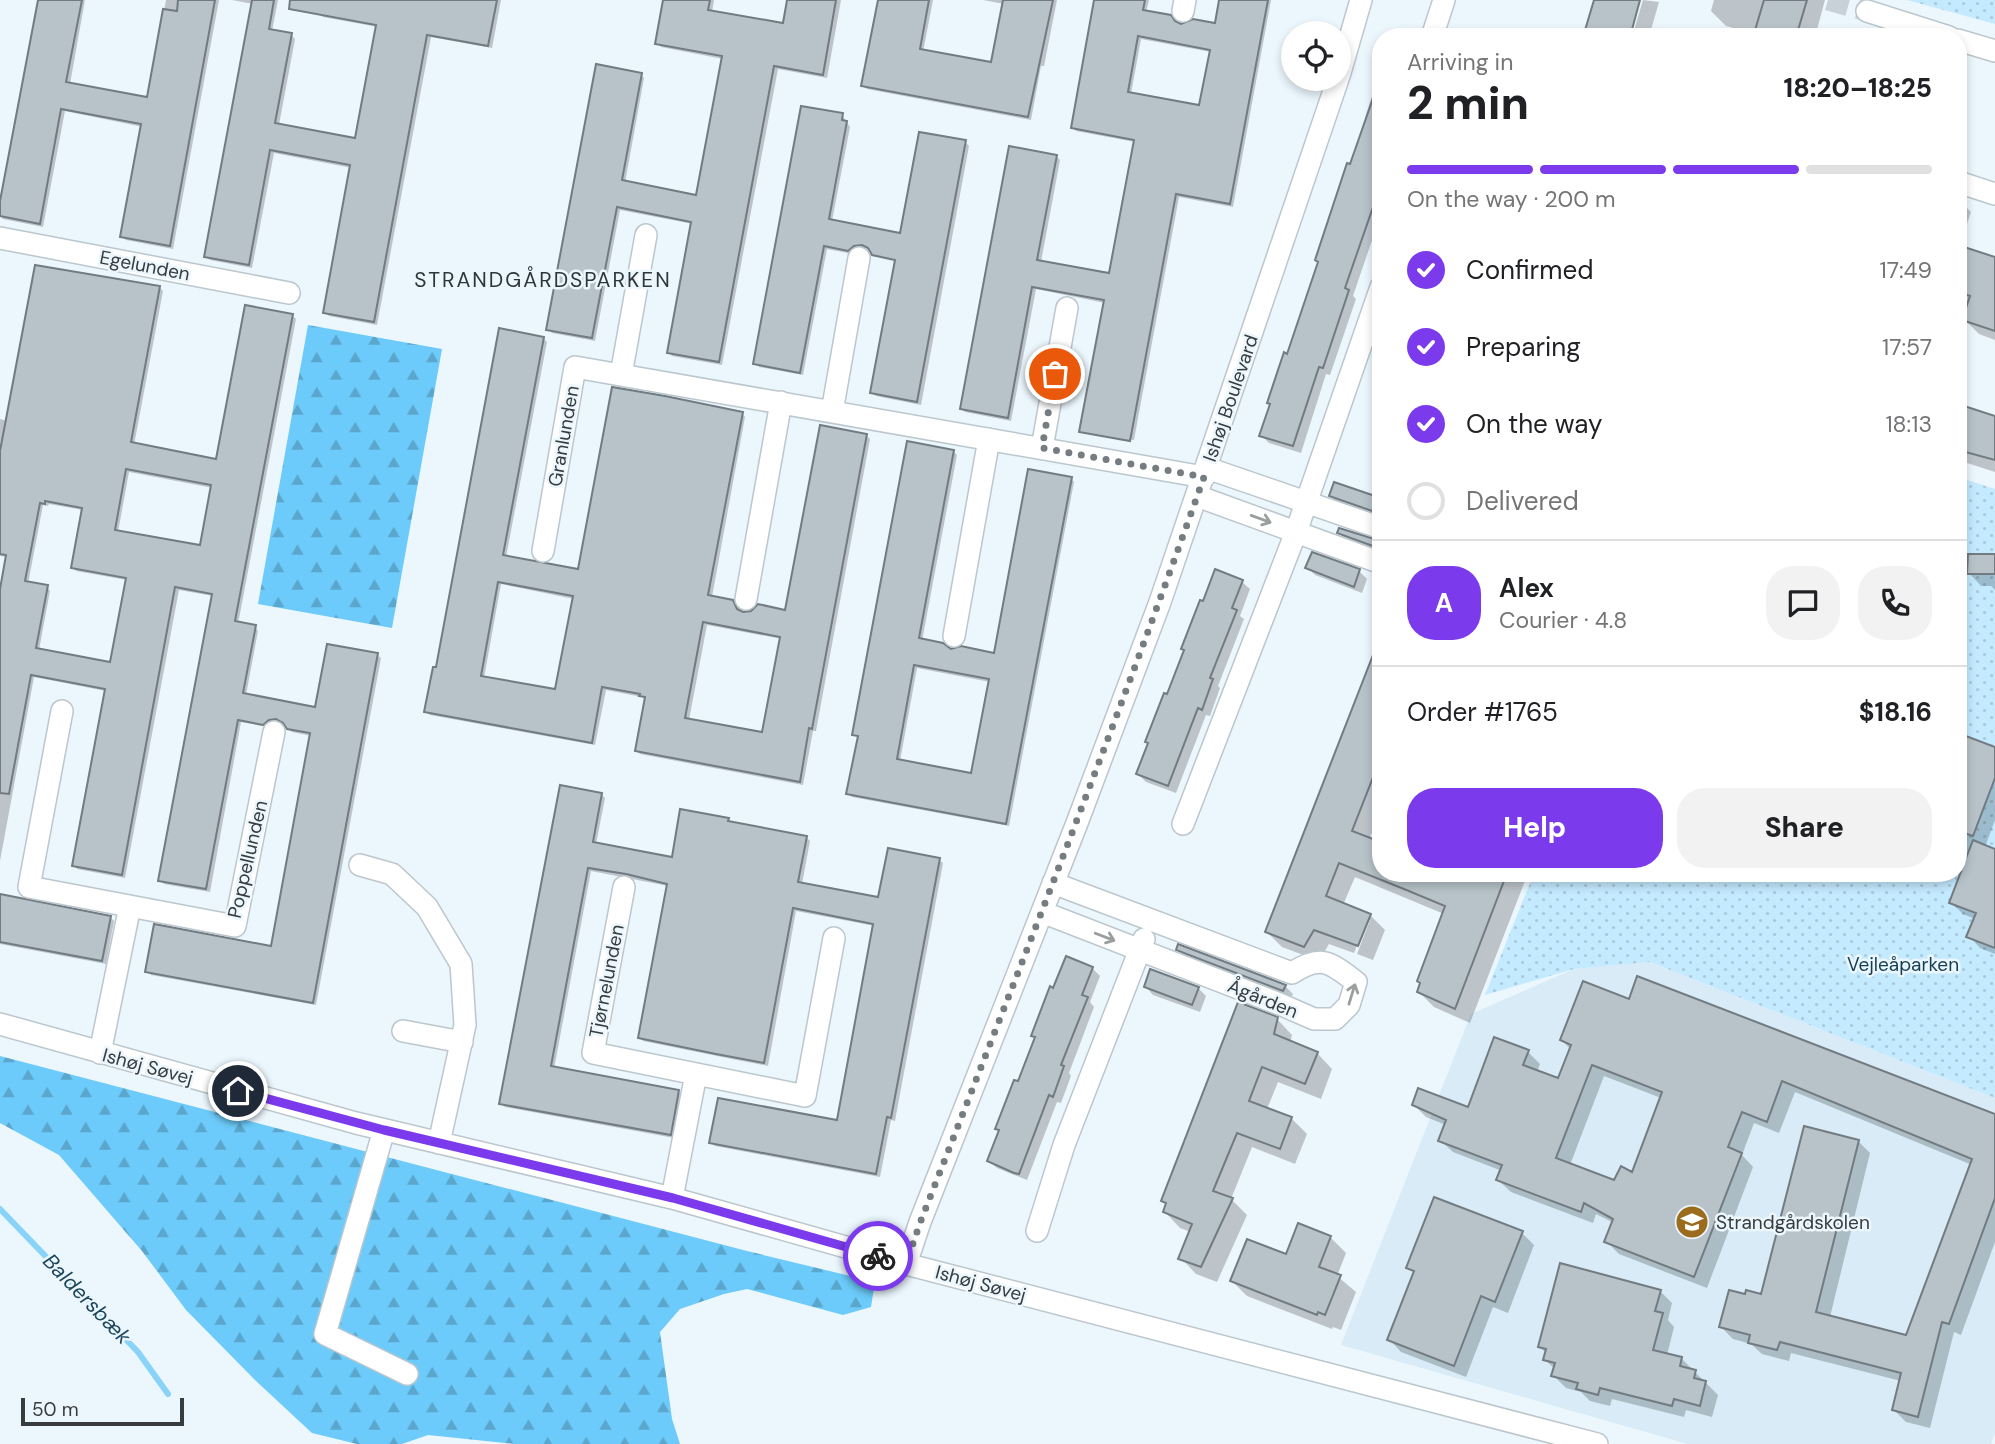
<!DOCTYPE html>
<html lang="en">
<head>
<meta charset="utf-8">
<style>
	:root { --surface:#fff; --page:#f2f2f2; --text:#202124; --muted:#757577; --line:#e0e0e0; --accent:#7c3aed }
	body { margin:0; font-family:"DM Sans",sans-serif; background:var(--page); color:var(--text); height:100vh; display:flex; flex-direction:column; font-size:26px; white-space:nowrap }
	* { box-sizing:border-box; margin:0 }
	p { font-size:23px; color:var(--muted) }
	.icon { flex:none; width:38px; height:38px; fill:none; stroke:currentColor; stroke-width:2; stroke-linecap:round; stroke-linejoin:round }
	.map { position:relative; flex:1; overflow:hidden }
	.details { position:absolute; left:1372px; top:28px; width:595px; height:854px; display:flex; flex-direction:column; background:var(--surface); border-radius:28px; box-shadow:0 4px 10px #0003 }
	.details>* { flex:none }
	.fabs { position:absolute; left:1281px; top:21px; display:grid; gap:14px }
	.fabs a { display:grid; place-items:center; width:70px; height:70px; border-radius:50%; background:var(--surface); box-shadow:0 4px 10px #0003; font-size:35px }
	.scale { position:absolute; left:21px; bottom:18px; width:163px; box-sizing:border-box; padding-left:7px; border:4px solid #373c3e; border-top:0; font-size:19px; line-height:24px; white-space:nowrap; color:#373c3e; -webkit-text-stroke:5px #ebf6fd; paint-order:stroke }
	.pin { position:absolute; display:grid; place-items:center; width:60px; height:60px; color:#fff; margin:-30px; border:4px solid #fff; border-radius:50%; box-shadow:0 2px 7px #0007 }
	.courier { position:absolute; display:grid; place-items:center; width:70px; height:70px; margin:-35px; border:5px solid #7c3aed; border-radius:50%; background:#fff; color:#222; box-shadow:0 2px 9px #0007 }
	.summary em { font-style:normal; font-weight:800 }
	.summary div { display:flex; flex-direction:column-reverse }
	.summary { display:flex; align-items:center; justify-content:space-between; height:119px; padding:0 35px }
	h1 { font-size:46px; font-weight:800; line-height:52px }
	.bar { display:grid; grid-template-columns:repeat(4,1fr); gap:10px 7px; align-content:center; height:84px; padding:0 35px }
	.bar i { height:9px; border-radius:5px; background:var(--line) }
	.bar .current { background:var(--accent) }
	.bar p { grid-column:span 4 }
	.line { display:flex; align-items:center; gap:18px; padding:0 35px; border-top:2px solid var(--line) }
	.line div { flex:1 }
	.round { display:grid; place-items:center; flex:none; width:74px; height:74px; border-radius:28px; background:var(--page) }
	ol { padding:0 35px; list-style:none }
	li { display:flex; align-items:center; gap:21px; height:77px }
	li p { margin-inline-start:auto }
	li .icon { padding:7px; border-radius:50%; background:var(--accent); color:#fff; stroke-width:4 }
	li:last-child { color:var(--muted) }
	li i { width:38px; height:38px; border:4px solid var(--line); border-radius:50% }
	.primary-button { display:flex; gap:14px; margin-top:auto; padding:14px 35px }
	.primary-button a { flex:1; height:80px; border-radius:28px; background:var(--accent); color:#fff; font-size:28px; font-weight:800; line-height:80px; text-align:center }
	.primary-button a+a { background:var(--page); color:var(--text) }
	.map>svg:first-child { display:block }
	.built { fill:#d8ebf6 }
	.forest { fill:url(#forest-firs) }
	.park { fill:url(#park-dots) }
	.shadow { fill:#0003; fill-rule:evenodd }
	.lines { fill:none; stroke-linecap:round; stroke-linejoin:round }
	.stream { stroke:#8ad3f8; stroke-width:6 }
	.building { fill:#b7c3c9; stroke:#717b81; stroke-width:2; fill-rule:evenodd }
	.minor-tunnel { stroke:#c7d1d7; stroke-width:21; stroke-dasharray:21 10; stroke-linecap:butt }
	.minor-casing { stroke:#bbc7cd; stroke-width:24 }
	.minor { stroke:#fff; stroke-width:21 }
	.oneway { stroke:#9b9e9e }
	.done { stroke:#767d81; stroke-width:7; stroke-dasharray:0 12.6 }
	.route { stroke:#7c3aed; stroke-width:9 }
	.labels { text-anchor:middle; stroke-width:5; stroke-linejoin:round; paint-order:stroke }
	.street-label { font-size:19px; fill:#373c3e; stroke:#ebf6fd }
	.park-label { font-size:19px; fill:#143e51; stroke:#ebf6fd }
	.poi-label { font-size:19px; fill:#373c3e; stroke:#ebf6fd; text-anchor:start }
	.neighbourhood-label { font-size:21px; letter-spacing:2px; fill:#2d363b; stroke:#ebf6fd }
	.water-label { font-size:21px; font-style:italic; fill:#1d465a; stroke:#ebf6fd }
</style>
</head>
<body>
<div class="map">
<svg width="1995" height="1444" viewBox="0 0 1995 1444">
	<defs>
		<pattern id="forest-firs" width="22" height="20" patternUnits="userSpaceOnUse" patternTransform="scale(1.75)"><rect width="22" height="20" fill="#6ccbfa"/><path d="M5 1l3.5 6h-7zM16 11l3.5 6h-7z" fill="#5aa6cc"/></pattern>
		<pattern id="park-dots" width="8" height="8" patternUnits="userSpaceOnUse" patternTransform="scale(1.75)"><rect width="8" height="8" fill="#c4eaff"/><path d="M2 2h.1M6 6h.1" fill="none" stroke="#a9cadc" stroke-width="1.8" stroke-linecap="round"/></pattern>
	</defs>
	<rect width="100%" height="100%" fill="#ebf6fd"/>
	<path class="built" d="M1650 962 1995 1098V1433L1991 1444H1688L1341 1345 1471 1014 1574 969Z"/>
	<path class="forest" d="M308 325 442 349 392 628 258 604Z
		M0 1056 747 1251 875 1282 871 1307 843 1315 747 1289 724 1294 680 1309 660 1332 672 1419 680 1444H515L428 1435 402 1444H357L312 1433 256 1381 186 1310 142 1251 59 1155 0 1123Z"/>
	<path class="park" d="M1907 0H1995V24Z
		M1958 477 1995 489V1098L1650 962 1574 969 1485 995 1534 873H1958Z"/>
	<path class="shadow" d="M40 0H85L70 84 148 99 166 0H219L173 249 126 240 122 236 143 127 65 111 43 227 3 219 0 216Z
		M232 0H278L272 31 291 35 295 39 279 125 357 140 378 27 323 17 320 14 322 0H501L492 48 431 37 377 325 329 316 325 312 352 168 274 153 252 268 210 260 206 257 253 4Z
		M665 0H714L712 12 784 26 789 0H841L827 78 778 69 722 365 672 356 669 352 693 224 620 210 595 341 552 333 548 329 641 75 644 78 625 183 698 197 723 59 661 47 657 43Z
		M879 0H933L923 52 993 65 1004 4 983 0H1057L1044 66H1041L1031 120 867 89 863 86Z
		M1096 0H1149L1146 12 1179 25H1216L1221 0H1271L1233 207 1179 197 1134 440 1081 432 1105 303 1036 289 1011 421 965 412 962 409 1056 156 1060 160 1041 262 1110 275 1135 142 1076 131 1073 128ZM1141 39 1211 52 1201 107 1131 94Z
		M1643 0 1659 2 1649 37H1632Z
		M1714 0H1825L1815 37H1750L1751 33 1726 26 1711 11Z
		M1375 86 1381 89V214L1353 296 1356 299 1330 375 1326 374 1301 453 1269 443 1261 435 1367 120 1365 118Z
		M842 115 850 127 832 221 901 235 965 142 969 146 921 405 876 396 872 392 896 262 877 258 903 263 867 248 858 249 853 254 827 249 803 375 759 367 755 363Z
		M1958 199 1971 212 1959 247 1995 259V340L1979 334 1964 319 1969 304 1958 300Z
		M159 287 163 291 134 445 218 461 293 316 296 319 238 624 255 627 258 631 246 695 317 709 377 655 381 658 316 1005 151 975 147 971 272 948 312 736 292 732 281 722 273 723 268 727 241 722 210 892 164 884 160 880 213 596 179 590 125 878 77 869 74 865 106 691 34 677 0 861V597L8 557 0 556V460L2 448 0 447V419L7 421ZM129 472 213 488 202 547 118 532ZM49 504 83 510 73 567 76 571 127 580 111 664 39 650 50 591 47 587 28 584 43 505 48 506Z
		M543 338 547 342 506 557 579 571 742 413 745 417 712 597 732 601 743 613 787 612 867 436 870 439 816 731H813L803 785 640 754 637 751 645 699 642 697 606 690 595 745 430 715 426 712 437 669ZM501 584 574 599 557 691 484 678ZM707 625 782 639 764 734 689 720Z
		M1958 374 1964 379 1958 394Z
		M1958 406 1995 418V472L1958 460Z
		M953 451 957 455 922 641 951 651 995 655 1071 478 1074 482 1009 826 852 797 848 793 859 739 854 734ZM917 668 990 682 973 775 900 761Z
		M1331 496 1381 499V524L1346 511Z
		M1339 533 1381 542V557L1355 548Z
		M1313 554 1359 571 1367 579 1362 593 1315 575 1307 567Z
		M1995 556V590L1991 586H1981L1969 573Z
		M1242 582 1250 589 1240 616 1244 619 1218 686 1220 688 1210 716 1206 715 1176 793 1146 782 1138 774 1204 603Z
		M1381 638V811L1369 840 1381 873H1528L1470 1023 1434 1007 1419 992 1444 914 1355 877 1343 905 1370 915 1385 930 1373 960 1357 954 1370 920H1367L1354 953 1329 944 1319 961 1282 947 1267 932Z
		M1958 735 1995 749V820L1985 847 1995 851V954L1980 948 1969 936 1975 919 1963 914 1951 902 1968 860 1958 856Z
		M601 794 605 798 596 844 673 859 728 820 732 824 806 837 810 841 802 884 880 899 939 860 943 863 895 1121 891 1120 880 1177 715 1146 711 1143 838 1122 875 926 796 911 768 1066 722 1057 643 1041 640 1038 668 886 591 871 554 1069 678 1092 682 1095 674 1138 505 1107 501 1103Z
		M0 896 110 917 114 921 106 964 0 944Z
		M1178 949 1285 986 1293 994 1291 998 1186 957Z
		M1092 968 1100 976 1090 1002 1094 1007 1069 1073 1071 1076 1061 1103 1057 1102 1027 1180 997 1168 989 1161 1000 1131 997 1128 1019 1083 1054 990Z
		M1146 987 1198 988 1206 996 1200 1012 1153 995Z
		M1630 1001 1995 1117V1242L1961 1335 1954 1332 1930 1428 1906 1422 1894 1410 1901 1381 1791 1353 1789 1361 1762 1354 1751 1344 1733 1339 1721 1327 1747 1296H1762L1858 1141 1870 1153 1830 1317 1907 1337 1972 1165 1795 1092 1779 1133 1754 1123 1742 1155 1753 1167 1707 1288 1619 1254 1607 1242 1614 1223 1596 1214 1593 1223 1511 1192 1498 1180 1502 1171 1453 1152 1440 1140 1446 1125 1426 1117 1414 1105 1469 1109 1528 1052 1540 1064 1537 1072 1559 1080 1571 1050 1562 1040ZM1604 1076 1661 1098 1632 1174 1615 1182 1570 1165Z
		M1277 1019 1292 1035 1290 1043 1317 1053 1332 1069 1321 1099 1278 1082 1267 1109 1291 1118 1307 1134 1295 1164 1252 1147 1231 1199 1247 1215 1217 1282 1196 1274 1181 1258 1191 1232 1180 1228 1165 1212 1167 1205 1163 1201Z
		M1522 1233 1534 1245 1508 1313 1493 1307 1466 1377 1401 1352 1389 1339 1415 1274 1408 1268Z
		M1330 1237 1346 1253 1337 1276 1356 1292 1341 1330 1333 1327 1332 1329 1247 1296 1232 1281Z
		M1660 1291 1672 1303 1668 1320 1674 1327 1667 1355 1682 1359 1718 1395 1712 1417 1686 1410 1684 1417 1612 1399 1610 1406 1590 1401 1581 1392 1566 1388 1553 1375 1555 1369 1545 1360 1547 1354 1539 1346Z"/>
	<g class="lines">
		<path class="stream" d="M0 1209 138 1352 168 1394"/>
	</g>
	<path class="building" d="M38 0H82L66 82 147 97 163 9 177 11 178 0H215L170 246 120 237 141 124 61 109 40 224 0 216V201Z
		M252 0H274L269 29 292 33 275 123 355 138 376 25 289 9 290 0H497L488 46 427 35 374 322 323 313 350 165 270 150 249 265 204 257Z
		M663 0H710L708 10 783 23 787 0H836L823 75 774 66 719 362 667 353 691 222 617 207 592 338 546 330 596 64 642 73 622 180 696 195 722 56 655 44Z
		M878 0H929L920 49 991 62 1003 0H1053L1028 117 861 86Z
		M1094 0H1145L1143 10 1171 15 1175 21 1181 24 1193 19 1215 23 1219 0H1268L1230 204 1176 194 1130 441 1079 432 1104 300 1032 287 1008 418 960 409 1009 146 1057 155 1037 260 1109 273 1134 140 1071 128ZM1138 36 1210 50 1199 105 1128 92Z
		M1594 0H1640L1630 37H1583Z
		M1764 0H1807L1796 37H1753Z
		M1378 84H1381V184L1345 288 1349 290 1323 368 1319 367 1293 446 1259 436 1270 404 1267 403 1284 352 1287 354 1318 262 1315 260 1347 163 1350 164Z
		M801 106 843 113 842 120 847 121 829 219 900 233 919 132 966 140 917 402 870 393 895 260 872 255 868 248 862 245 854 246 848 251 824 246 800 373 753 364Z
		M1958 245 1995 257V331L1962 320 1970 296 1958 292Z
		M35 265 160 286 131 442 216 459 245 305 293 314 235 621 256 625 243 693 315 707 327 644 378 653 313 1003 145 972 154 924 271 946 310 733 287 729 283 723 276 719 269 720 263 725 238 720 206 889 158 881 212 594 175 587 122 875 72 866 105 689 31 675 9 794 0 793V589L6 555 0 554V451ZM126 469 211 485 200 545 115 530ZM45 501 82 508 71 568 126 578 110 662 36 648 48 585 25 581 40 503 45 504Z
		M499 328 544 337 503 555 578 569 612 387 665 396 743 412 708 595 733 600 737 609 743 612 751 611 758 604 785 610 820 425 867 434 812 729 809 728 800 782 635 751 645 697 639 696 640 694 602 687 592 743 424 712 433 667H436ZM498 582 573 596 555 689 481 676ZM703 622 780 637 762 732 685 718Z
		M1958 404 1995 416V460L1958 450Z
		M907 441 954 450 919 638 943 643 951 649 961 646 994 653 1028 469 1072 477 1006 824 846 794 858 736 852 735ZM914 665 989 679 971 773 897 759Z
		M1334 482 1381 498V514L1329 496Z
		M1339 528 1381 541V549L1337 533Z
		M1312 552 1360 569 1354 587 1305 568Z
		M1968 554H1995V574H1967Z
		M1215 569 1243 580 1232 608 1237 610 1210 678 1213 679 1202 710 1198 708 1168 786 1136 774 1148 743 1145 742 1164 693 1167 694 1184 650 1181 649 1200 600 1203 601Z
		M1380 637 1381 757 1352 831 1381 842V873H1507L1455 1009 1417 992 1420 983 1417 981 1445 906 1404 889 1339 863 1326 896 1371 914 1358 946 1314 930 1304 947 1265 932Z
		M1958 733 1995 747V778L1973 836 1958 831Z
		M560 785 602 793 593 842 672 857 680 809 729 818 728 821 807 836 798 882 878 897 888 848 940 858 891 1118 887 1117 876 1174 709 1143 718 1098 837 1120 873 924 793 908 764 1063 716 1054 638 1038 667 884 626 874 588 868 551 1066 679 1090 671 1135 499 1104Z
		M1973 840 1995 849V948L1966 937 1976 913 1949 903Z
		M0 894 111 916 102 961 0 942Z
		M1178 944 1286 985 1283 991 1176 950Z
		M1066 956 1093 967 1082 995 1088 997 1061 1065 1064 1066 1053 1097 1049 1095 1019 1174 1014 1173 987 1161 999 1130 995 1129 1014 1080 1018 1081 1035 1037 1031 1036 1050 986 1053 988Z
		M1150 969 1199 987 1192 1005 1144 987Z
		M1637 976 1995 1114V1198L1949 1324 1942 1322 1918 1417 1892 1410 1901 1373 1780 1342 1777 1350 1748 1343 1750 1335 1719 1327 1729 1290 1745 1294 1746 1290 1761 1294 1804 1126 1859 1140 1816 1312 1906 1335 1972 1159 1782 1081 1767 1122 1742 1112 1728 1147 1742 1153 1694 1277 1604 1242 1613 1219 1584 1203 1581 1212 1496 1180 1502 1165 1438 1141 1446 1120 1412 1105 1418 1088 1468 1107 1494 1037 1529 1050 1523 1065 1558 1078 1571 1045 1560 1040 1583 981 1629 999ZM1592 1065 1662 1092 1632 1172 1621 1166 1614 1180 1556 1158Z
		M1238 1002 1278 1017 1274 1034 1318 1052 1305 1084 1262 1067 1249 1101 1292 1117 1280 1149 1237 1133 1213 1191 1233 1198 1201 1267 1178 1259 1192 1224 1163 1212 1166 1203 1161 1201Z
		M1434 1197 1523 1231 1495 1302 1481 1296 1454 1366 1387 1340 1414 1271 1406 1268Z
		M1298 1223 1331 1236 1319 1267 1341 1275 1325 1315 1318 1312 1317 1315 1230 1281 1247 1239 1286 1254Z
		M1560 1263 1661 1290 1655 1311 1663 1313 1653 1350 1682 1357 1680 1366 1696 1370 1694 1378 1706 1381 1700 1406 1674 1399 1672 1406 1600 1388 1598 1395 1576 1389 1578 1383 1551 1376 1555 1363 1543 1360 1546 1349 1538 1347Z"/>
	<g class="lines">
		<path class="minor-tunnel" d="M1828 0 1867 11"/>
		<defs>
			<path id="minor" d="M1183 11 1185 0
				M1867 11 1949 37
				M1432 37 1444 0
				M1958 40 1995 51
				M1339 76 1361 0
				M1958 182 1995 194
				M0 238 289 293
				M621 375 646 235
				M832 412 859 258
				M1042 448 1067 308
				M1207 468 1381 528
				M1197 496 1381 563
				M543 551 575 367 1204 477
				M746 599 781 402
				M954 636 989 439
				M62 711 29 887 235 926 274 732
				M1183 824 1296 532 1381 287
				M360 865 392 874 427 907 461 964 465 1025 439 1143
				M624 887 593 1053 805 1096 834 938
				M1042 912 1282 1005 1314 1019H1335L1349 1005 1356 982C1330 962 1321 954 1292 973L1053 883
				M0 1024 356 1123 672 1198 906 1264 1597 1444
				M403 1031 462 1042
				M100 1053 130 906
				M384 1130 325 1334 407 1374
				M672 1198 696 1074
				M1037 1231 1064 1145 1144 939
				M906 1264 920 1222 1077 823 1160 602 1338 79"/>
		</defs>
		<use href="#minor" class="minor-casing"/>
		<use href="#minor" class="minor"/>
	</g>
	<defs><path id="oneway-shaft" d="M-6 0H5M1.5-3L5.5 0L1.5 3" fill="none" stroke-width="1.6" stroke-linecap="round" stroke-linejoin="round" transform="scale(1.75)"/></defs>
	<g class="oneway">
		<use href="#oneway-shaft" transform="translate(1261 519) rotate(20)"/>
		<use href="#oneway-shaft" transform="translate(1105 937) rotate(21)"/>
		<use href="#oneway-shaft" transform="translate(1352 994) rotate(-73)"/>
	</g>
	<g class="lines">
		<path class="done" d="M878 1256 906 1264 920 1223C1017 975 1115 728 1204 477L1042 448 1055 374"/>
		<path class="route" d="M238 1091 384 1130 673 1198 878 1256"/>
	</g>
	<defs>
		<symbol id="school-disc" viewBox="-11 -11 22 22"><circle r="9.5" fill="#9b6b1e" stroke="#ebf6fd"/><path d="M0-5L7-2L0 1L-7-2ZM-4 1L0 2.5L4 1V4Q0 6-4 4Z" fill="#fff"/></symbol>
	</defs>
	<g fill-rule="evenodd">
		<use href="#school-disc" x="1673" y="1203" width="38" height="38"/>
	</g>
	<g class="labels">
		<g class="street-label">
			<text transform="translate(145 265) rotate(11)" y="7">Egelunden</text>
			<text transform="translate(1230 398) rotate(-71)" y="7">Ishøj Boulevard</text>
			<text transform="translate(563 436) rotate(-80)" y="7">Granlunden</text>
			<text transform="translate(247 859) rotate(-77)" y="7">Poppellunden</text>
			<text transform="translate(606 981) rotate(-79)" y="7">Tjørnelunden</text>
			<text transform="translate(1263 998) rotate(22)" y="7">Ågården</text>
			<text transform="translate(148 1066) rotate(15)" y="7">Ishøj Søvej</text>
			<text transform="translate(981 1283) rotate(15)" y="7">Ishøj Søvej</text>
		</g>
		<g class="park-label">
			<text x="1903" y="971">Vejleåparken</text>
		</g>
		<g class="poi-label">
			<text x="1716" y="1229">Strandgårdskolen</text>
		</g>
		<g class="neighbourhood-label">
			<text x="543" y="287">STRANDGÅRDSPARKEN</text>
		</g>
		<g class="water-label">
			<text transform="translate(87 1299) rotate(46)" y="7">Baldersbæk</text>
		</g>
	</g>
</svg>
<div class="fabs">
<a><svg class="icon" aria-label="locate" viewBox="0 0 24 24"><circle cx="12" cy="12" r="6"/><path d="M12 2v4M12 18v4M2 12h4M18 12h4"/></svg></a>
</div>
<div class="scale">50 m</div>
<div class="pin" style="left:1055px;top:374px;background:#ea580c"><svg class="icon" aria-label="bag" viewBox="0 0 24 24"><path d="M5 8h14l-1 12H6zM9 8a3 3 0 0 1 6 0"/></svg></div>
<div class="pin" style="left:238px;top:1091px;background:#1f2937"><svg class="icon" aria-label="home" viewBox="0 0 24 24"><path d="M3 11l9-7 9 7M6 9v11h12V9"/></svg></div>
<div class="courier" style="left:878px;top:1256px"><svg class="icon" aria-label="bike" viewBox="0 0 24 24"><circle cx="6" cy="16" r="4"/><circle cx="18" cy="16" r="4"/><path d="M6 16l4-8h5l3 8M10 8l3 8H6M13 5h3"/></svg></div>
<section class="details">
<div class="summary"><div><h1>2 min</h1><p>Arriving in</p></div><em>18:20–18:25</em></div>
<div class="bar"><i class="current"></i><i class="current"></i><i class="current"></i><i></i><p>On the way · 200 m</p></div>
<ol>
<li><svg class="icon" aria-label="check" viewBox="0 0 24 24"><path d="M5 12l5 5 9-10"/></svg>Confirmed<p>17:49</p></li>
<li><svg class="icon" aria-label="check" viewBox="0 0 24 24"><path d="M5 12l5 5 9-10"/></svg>Preparing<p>17:57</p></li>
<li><svg class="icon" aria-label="check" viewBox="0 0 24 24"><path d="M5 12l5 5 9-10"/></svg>On the way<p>18:13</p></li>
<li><i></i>Delivered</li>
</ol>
<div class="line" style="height:126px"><b class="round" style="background:var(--accent);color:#fff">A</b><div><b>Alex</b><p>Courier · 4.8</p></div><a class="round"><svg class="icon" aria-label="chat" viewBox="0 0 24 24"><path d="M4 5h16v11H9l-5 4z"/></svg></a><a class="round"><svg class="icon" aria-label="phone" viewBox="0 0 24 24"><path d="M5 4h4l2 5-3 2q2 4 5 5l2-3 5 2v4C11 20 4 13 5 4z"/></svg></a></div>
<div class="line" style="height:91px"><div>Order #1765</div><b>$18.16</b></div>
<div class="primary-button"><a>Help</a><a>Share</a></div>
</section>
</div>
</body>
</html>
